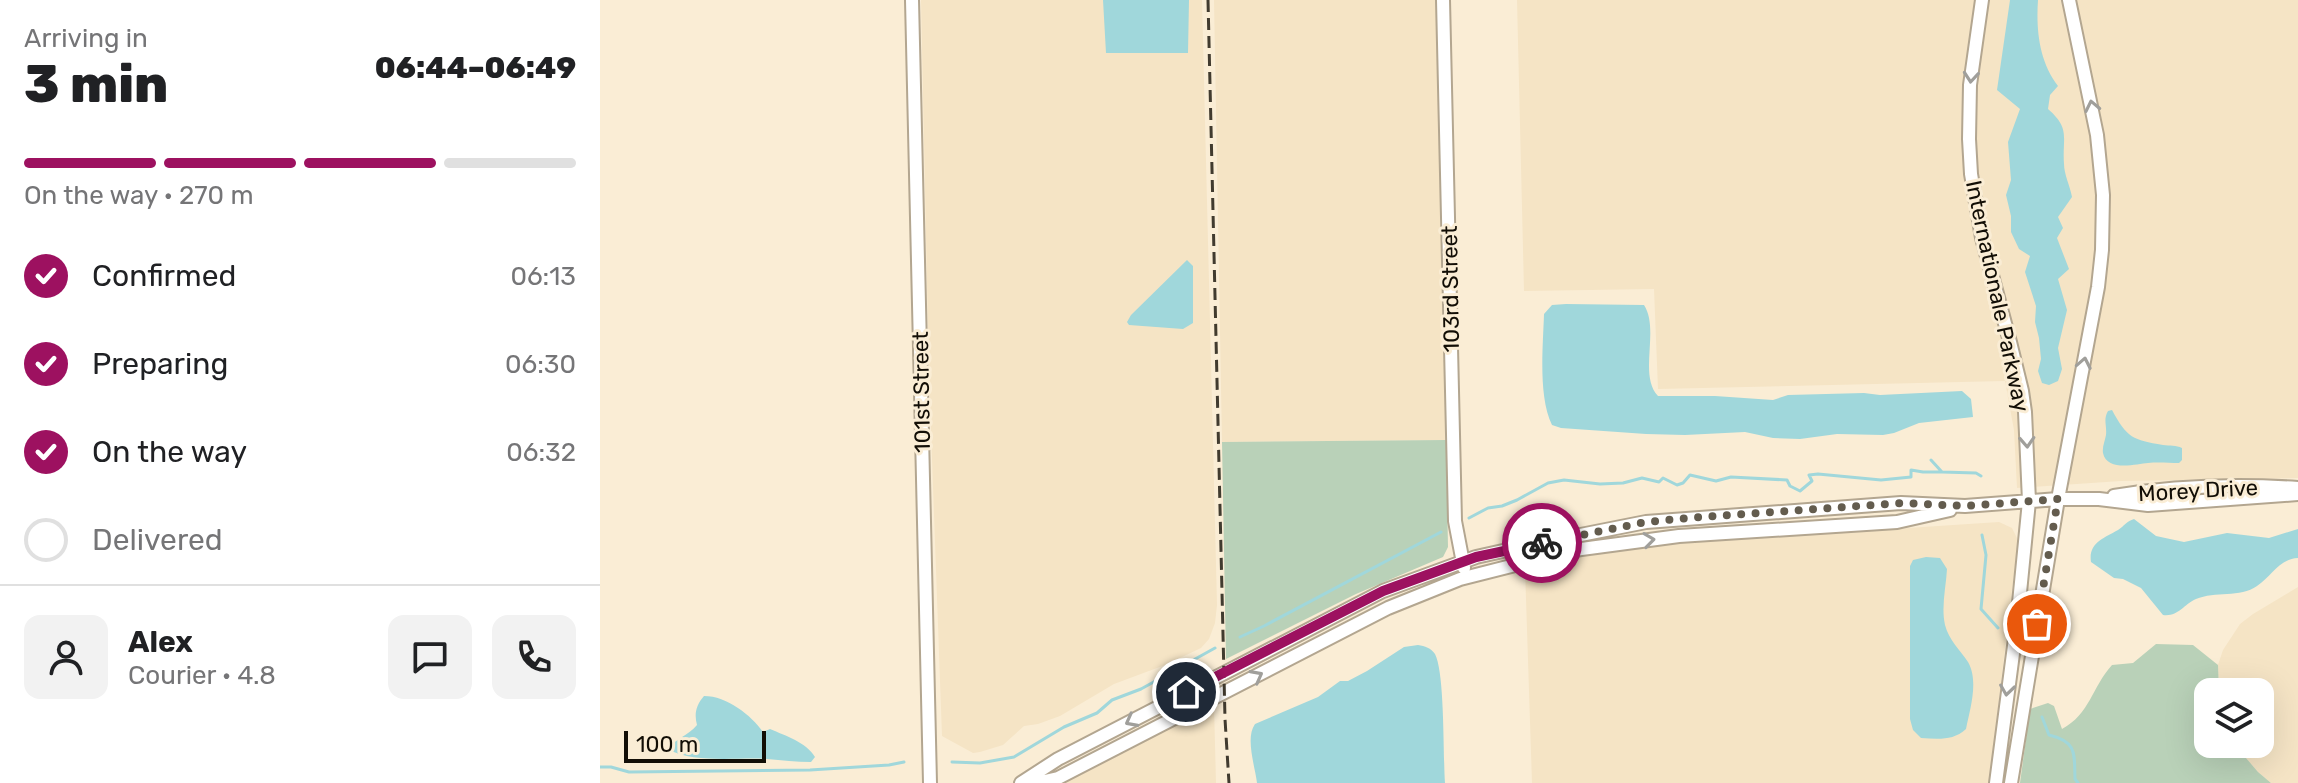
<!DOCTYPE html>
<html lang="en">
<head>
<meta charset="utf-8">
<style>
	:root { --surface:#fff; --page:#f2f2f2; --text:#202124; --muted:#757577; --line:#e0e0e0; --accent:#9d1160 }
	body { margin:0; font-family:Rubik,sans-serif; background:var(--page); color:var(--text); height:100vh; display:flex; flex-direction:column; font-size:30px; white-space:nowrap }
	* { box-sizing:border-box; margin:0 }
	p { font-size:26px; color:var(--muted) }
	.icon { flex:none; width:44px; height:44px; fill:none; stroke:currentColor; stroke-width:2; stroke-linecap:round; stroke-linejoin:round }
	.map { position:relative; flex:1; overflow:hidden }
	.side { display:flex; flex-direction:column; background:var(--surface); width:600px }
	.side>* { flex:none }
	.fabs { position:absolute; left:1594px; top:678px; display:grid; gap:16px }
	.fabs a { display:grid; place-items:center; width:80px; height:80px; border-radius:16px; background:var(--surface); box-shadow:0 8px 32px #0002; font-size:40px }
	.scale { position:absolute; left:24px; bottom:20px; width:142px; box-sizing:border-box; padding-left:8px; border:4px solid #120e06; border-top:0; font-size:22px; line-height:28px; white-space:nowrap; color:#120e06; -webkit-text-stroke:6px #faedd5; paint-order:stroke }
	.pin { position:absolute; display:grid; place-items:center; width:68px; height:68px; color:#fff; margin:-34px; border:4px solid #fff; border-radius:50%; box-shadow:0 2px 8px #0007 }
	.courier { position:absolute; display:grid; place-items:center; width:80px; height:80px; margin:-40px; border:6px solid #9d1160; border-radius:50%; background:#fff; color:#222; box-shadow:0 2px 10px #0007 }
	.summary em { font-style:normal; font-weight:800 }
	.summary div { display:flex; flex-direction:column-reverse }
	.summary { display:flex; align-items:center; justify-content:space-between; height:136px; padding:0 24px }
	h1 { font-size:52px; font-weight:800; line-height:60px }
	.bar { display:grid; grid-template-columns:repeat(4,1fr); gap:12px 8px; align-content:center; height:96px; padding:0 24px }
	.bar i { height:10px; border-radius:6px; background:var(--line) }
	.bar .active { background:var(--accent) }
	.bar p { grid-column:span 4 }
	.line { display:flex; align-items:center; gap:20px; padding:0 24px; border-top:2px solid var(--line) }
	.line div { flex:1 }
	.round { display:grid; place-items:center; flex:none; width:84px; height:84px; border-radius:16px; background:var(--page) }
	ol { padding:0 24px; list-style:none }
	li { display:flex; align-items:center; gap:24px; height:88px }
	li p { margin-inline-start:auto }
	li .icon { padding:8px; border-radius:50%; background:var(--accent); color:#fff; stroke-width:4 }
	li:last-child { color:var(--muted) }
	li i { width:44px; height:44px; border:4px solid var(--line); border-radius:50% }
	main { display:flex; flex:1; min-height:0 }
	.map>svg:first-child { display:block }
	.built { fill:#f5e4c5 }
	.green { fill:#b9d1b8 }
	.water { fill:#a0d7db }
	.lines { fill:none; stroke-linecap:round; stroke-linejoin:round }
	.stream { stroke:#a0d7db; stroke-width:3 }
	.secondary-casing { stroke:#b3a690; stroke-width:16 }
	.secondary { stroke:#fff; stroke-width:12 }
	.rail { stroke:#413b2f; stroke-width:3; stroke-dasharray:12 6; stroke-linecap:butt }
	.oneway { stroke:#a09f9b }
	.done { stroke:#635c4e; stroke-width:8; stroke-dasharray:0 14.4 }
	.route { stroke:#9d1160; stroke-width:10 }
	.labels { text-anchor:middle; stroke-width:6; stroke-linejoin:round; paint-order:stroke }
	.street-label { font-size:22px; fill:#120e06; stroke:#faedd5 }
</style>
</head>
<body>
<main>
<section class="side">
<div class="summary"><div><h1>3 min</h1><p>Arriving in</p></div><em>06:44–06:49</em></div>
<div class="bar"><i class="active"></i><i class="active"></i><i class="active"></i><i></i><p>On the way · 270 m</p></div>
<ol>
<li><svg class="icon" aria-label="check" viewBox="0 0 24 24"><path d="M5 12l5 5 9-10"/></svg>Confirmed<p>06:13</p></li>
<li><svg class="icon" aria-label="check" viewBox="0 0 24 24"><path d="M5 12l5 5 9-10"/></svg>Preparing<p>06:30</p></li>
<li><svg class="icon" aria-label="check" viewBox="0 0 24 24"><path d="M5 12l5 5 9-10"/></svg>On the way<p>06:32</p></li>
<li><i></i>Delivered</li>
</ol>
<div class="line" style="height:144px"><a class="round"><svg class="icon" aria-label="person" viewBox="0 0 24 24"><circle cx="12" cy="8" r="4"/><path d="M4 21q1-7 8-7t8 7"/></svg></a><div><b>Alex</b><p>Courier · 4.8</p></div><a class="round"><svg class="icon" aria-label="chat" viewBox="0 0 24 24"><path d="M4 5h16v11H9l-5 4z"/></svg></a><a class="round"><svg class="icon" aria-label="phone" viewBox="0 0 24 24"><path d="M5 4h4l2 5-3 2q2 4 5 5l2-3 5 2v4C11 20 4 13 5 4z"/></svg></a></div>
</section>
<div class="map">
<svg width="1698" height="783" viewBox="0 0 1698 783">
	<rect width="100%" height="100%" fill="#faedd5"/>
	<path class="built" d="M321 0H602L617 605 615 623 609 639 601 648 565 665 514 684 460 716 438 724 424 726 403 745 380 752 373 753 342 736 329 376Z
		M614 0H836L846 440 622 442Z
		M917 0H1698V478L1521 481 1417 488 1414 430 1405 381 1058 389 1054 289 924 291Z
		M1399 522 1412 528 1418 540 1389 783H932L925 568 996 552 1048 545Z
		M1698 587V783H1671L1658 772 1634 744H1660V692H1619L1618 665 1623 650 1640 624 1653 614Z
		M614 705 616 783H460Z"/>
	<path class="green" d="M846 440 848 547 843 557 756 594 626 659 622 442Z
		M1556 644 1593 645 1618 665 1619 692H1608V744H1634L1658 772 1671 783H1420L1430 709 1448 703 1454 706 1462 729C1490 714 1492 687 1512 665L1533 663Z"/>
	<path class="water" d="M503 0H589L588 53H506Z
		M1410 0H1438C1436 30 1439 61 1458 86L1450 95 1448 109C1471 129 1462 137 1464 164 1464 174 1470 186 1472 197L1458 217 1463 228 1457 238 1469 269 1458 279 1467 310 1458 348 1462 369 1458 381 1449 385 1442 383 1438 371 1441 359 1439 338 1435 322 1436 306 1425 272 1430 256 1419 249 1411 232V216L1406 195 1411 180 1408 142 1420 109 1397 90Z
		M587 260 593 266V323L583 329 529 325 527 322 531 315Z
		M966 304 1044 305C1060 330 1038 375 1058 396H1115L1173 400 1188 395 1264 393 1280 395 1362 391 1371 399 1373 417 1319 423 1294 433 1283 435 1237 434 1200 439 1173 438 1145 432 1085 435 1046 434 961 428 952 425C938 396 943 347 944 314L952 305Z
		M1512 410C1527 438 1533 440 1563 445 1570 446 1576 445 1582 448V460L1579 463C1569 463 1558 462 1548 463 1536 464 1507 472 1503 453 1502 447 1505 441 1506 435 1507 425 1503 420 1508 411Z
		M1534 519 1556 536 1584 542 1627 533 1669 538 1698 529V558C1679 559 1672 576 1657 586 1640 598 1615 591 1596 599 1583 605 1578 617 1563 615L1541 588 1523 579 1514 578 1491 562C1488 543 1504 538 1518 530 1524 526 1527 521 1534 519Z
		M1326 557 1340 558 1347 569C1346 587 1341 607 1345 625 1349 640 1360 650 1368 662 1379 681 1370 709 1366 729 1353 741 1338 739 1321 738L1313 730 1310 719V566L1313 560Z
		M818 645C825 646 831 648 835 654 845 673 843 757 845 783H657C655 766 645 738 655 724L718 697 740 681H748L767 671 804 647Z
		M104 696C127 696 151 715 163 732L170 729C186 736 206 742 215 757L211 762C196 762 182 760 167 759 138 757 94 764 68 749 76 738 88 736 97 725 94 714 96 705 104 696Z"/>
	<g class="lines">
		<path class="stream" d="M1331 460 1342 472 1376 473 1381 476
			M869 518 888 508 902 506 917 500 948 483 964 480 1000 484 1023 483 1042 478 1059 482 1063 478 1077 485 1083 483 1090 475 1116 481 1131 477 1187 480 1190 486 1200 491 1212 481 1209 475 1218 474 1281 480 1311 477V470L1323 472H1342
			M1382 535 1386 555 1381 609 1398 628
			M640 637 664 626 841 532
			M1442 717 1449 735C1478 742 1474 754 1475 779L1478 783
			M352 762 380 763 414 757 464 727 497 713 512 700 541 689 615 648
			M0 767H11L29 772 210 770 289 765 304 762"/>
		<defs>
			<path id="secondary" d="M312 0 330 783
				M843 0 855 521 864 568
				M1382 0 1370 85 1369 139 1371 174 1382 238 1410 342 1422 391 1425 412 1429 501 1417 623 1396 783
				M1514 496C1573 486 1638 484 1698 488
				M421 783 458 759 783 591 876 557 930 545 1046 522 1301 503 1365 506 1458 499H1499L1548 505 1698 494
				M436 783 458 778 788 608 860 579 974 550 1079 536 1297 522 1350 510
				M1411 783 1458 499 1498 287 1502 250 1503 195 1497 135 1469 0"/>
		</defs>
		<use href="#secondary" class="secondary-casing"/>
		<use href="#secondary" class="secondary"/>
		<path class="rail" d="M608 0 625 719 629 783"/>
	</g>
	<defs><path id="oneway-chevron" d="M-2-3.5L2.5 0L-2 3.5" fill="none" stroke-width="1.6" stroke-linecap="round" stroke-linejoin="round" transform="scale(2)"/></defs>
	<g class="oneway">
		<use href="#oneway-chevron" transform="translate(1371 77) rotate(95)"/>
		<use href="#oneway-chevron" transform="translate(1492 106) rotate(-102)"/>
		<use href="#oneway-chevron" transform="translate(1484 363) rotate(-79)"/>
		<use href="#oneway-chevron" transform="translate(1427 442) rotate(87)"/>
		<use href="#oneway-chevron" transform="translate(1049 540) rotate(-8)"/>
		<use href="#oneway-chevron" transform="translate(657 676) rotate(-28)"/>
		<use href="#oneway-chevron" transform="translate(1407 690) rotate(98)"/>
		<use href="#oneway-chevron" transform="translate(531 721) rotate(152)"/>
	</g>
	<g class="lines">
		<path class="done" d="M942 543 1046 522 1088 518 1301 503 1365 506 1458 499 1437 624"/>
		<path class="route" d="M586 692 783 591 876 557 942 543"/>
	</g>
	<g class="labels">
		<g class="street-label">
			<text transform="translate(850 289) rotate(-91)" y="8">103rd Street</text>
			<text transform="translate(1398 296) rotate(78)" y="8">Internationale Parkway</text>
			<text transform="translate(321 392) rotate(-91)" y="8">101st Street</text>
			<text transform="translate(1598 490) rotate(-3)" y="8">Morey Drive</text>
		</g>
	</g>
</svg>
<div class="fabs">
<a><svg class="icon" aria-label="layers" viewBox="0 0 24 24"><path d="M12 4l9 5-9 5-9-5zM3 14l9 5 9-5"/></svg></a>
</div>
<div class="scale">100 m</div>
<div class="pin" style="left:1437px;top:624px;background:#ea580c"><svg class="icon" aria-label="bag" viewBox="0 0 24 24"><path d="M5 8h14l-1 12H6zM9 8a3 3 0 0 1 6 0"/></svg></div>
<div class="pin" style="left:586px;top:692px;background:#1f2937"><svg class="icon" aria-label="home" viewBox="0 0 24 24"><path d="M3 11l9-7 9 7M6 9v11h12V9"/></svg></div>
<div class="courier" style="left:942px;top:543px"><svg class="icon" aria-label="bike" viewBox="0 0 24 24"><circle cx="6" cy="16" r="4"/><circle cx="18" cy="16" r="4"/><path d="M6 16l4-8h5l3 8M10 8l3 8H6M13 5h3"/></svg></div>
</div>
</main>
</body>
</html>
